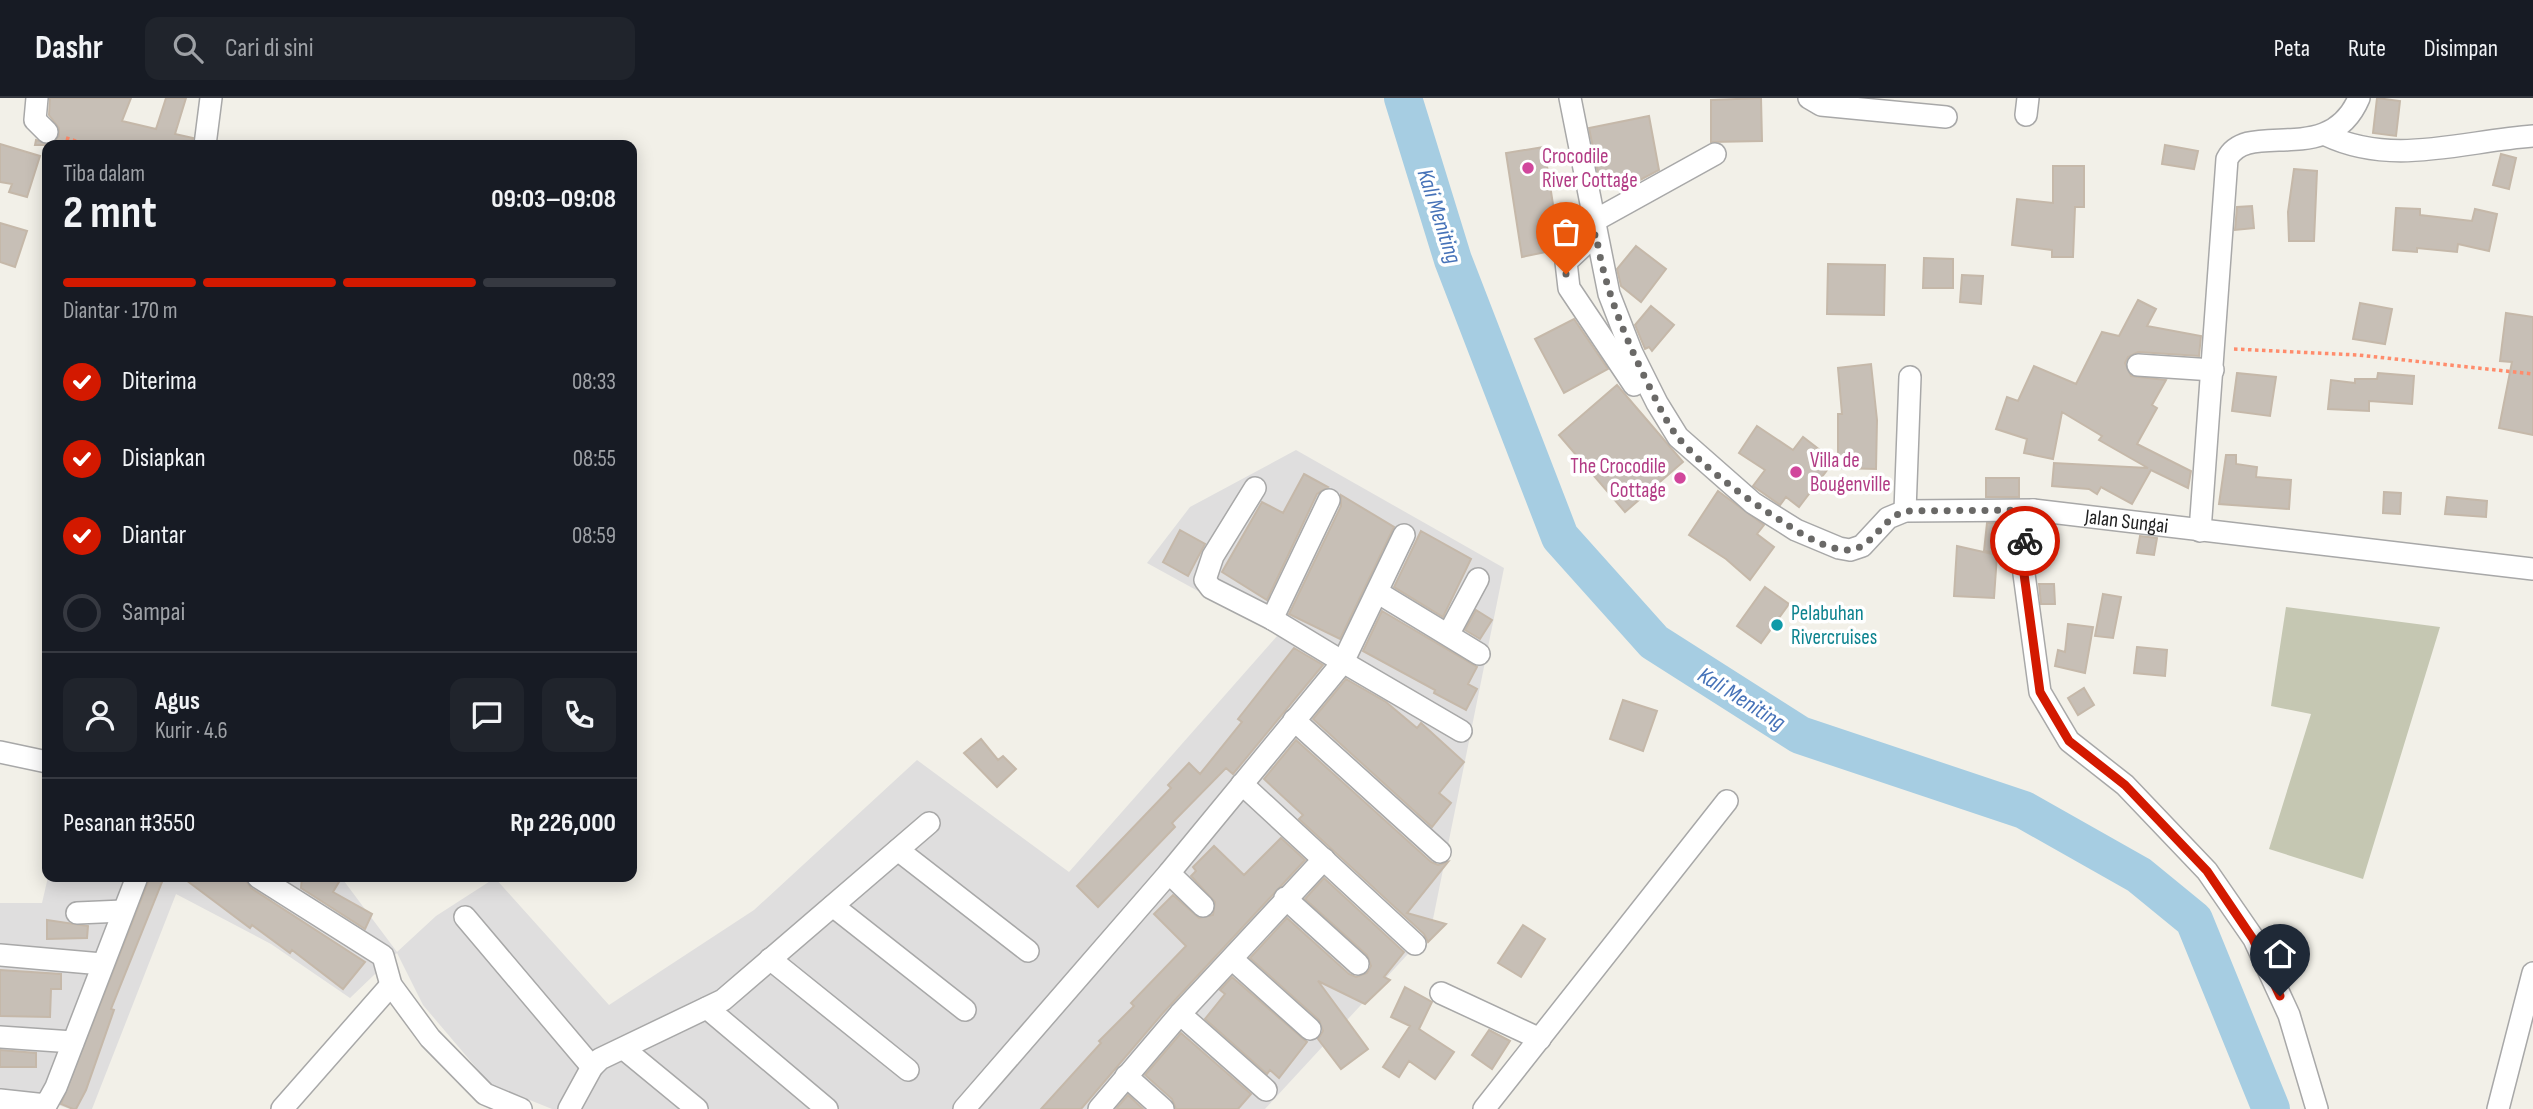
<!DOCTYPE html>
<html lang="id">
<head>
<meta charset="utf-8">
<style>
	:root { --surface:#171b24; --page:#20242c; --text:#f1f3f6; --muted:#9ea1a6; --line:#363941; --accent:#d31900 }
	body { margin:0; font-family:"Sofia Sans Condensed",sans-serif; background:var(--page); color:var(--text); height:100vh; display:flex; flex-direction:column; font-size:26px; white-space:nowrap }
	* { box-sizing:border-box; margin:0 }
	p { font-size:23px; color:var(--muted) }
	.icon { flex:none; width:38px; height:38px; fill:none; stroke:currentColor; stroke-width:2; stroke-linecap:round; stroke-linejoin:round }
	.map { position:relative; flex:1; overflow:hidden }
	.details { position:absolute; left:42px; top:42px; width:595px; height:742px; display:flex; flex-direction:column; background:var(--surface); border-radius:14px; box-shadow:0 4px 18px #0003 }
	.details>* { flex:none }
	.pin { position:absolute; display:grid; place-items:center; width:60px; height:60px; color:#fff; margin:-72px -30px; border-radius:50% 50% 50% 0; rotate:-45deg; box-shadow:0 0 7px #0007 }
	.pin .icon { rotate:45deg }
	.courier { position:absolute; display:grid; place-items:center; width:70px; height:70px; margin:-35px; border:5px solid #d31900; border-radius:50%; background:#fff; color:#222; box-shadow:0 2px 9px #0007 }
	.head em { font-style:normal; font-weight:700 }
	.head div { display:flex; flex-direction:column-reverse }
	.head { display:flex; align-items:center; justify-content:space-between; height:119px; padding:0 21px }
	h1 { font-size:46px; font-weight:700; line-height:52px }
	.bar { display:grid; grid-template-columns:repeat(4,1fr); gap:10px 7px; align-content:center; height:84px; padding:0 21px }
	.bar i { height:9px; border-radius:5px; background:var(--line) }
	.bar .active { background:var(--accent) }
	.bar p { grid-column:span 4 }
	.line { display:flex; align-items:center; gap:18px; padding:0 21px; border-top:2px solid var(--line) }
	.line div { flex:1 }
	.round { display:grid; place-items:center; flex:none; width:74px; height:74px; border-radius:14px; background:var(--page) }
	ol { padding:0 21px; list-style:none }
	li { display:flex; align-items:center; gap:21px; height:77px }
	li p { margin-inline-start:auto }
	li .icon { padding:7px; border-radius:50%; background:var(--accent); color:#fff; stroke-width:4 }
	li:last-child { color:var(--muted) }
	li i { width:38px; height:38px; border:4px solid var(--line); border-radius:50% }
	header { display:flex; align-items:center; gap:42px; box-sizing:border-box; height:98px; padding:0 35px; background:var(--surface); border-bottom:2px solid var(--line) }
	header strong { font-size:33px }
	nav { display:flex; gap:38px; margin-inline-start:auto; font-size:24px }
	.search { width:490px; height:63px; background:var(--page); display:flex; align-items:center; gap:18px; box-sizing:border-box; padding:0 24px; border-radius:14px; color:var(--muted); font-size:26px }
	.map>svg:first-child { display:block }
	.residential { fill:#dfdede }
	.construction { fill:#c5c7b2 }
	.lines { fill:none; stroke-linecap:round; stroke-linejoin:round }
	.river { stroke:#a6cde2; stroke-width:38 }
	.building { fill:#c7bfb6; stroke:#c5b8a9; stroke-width:2 }
	.minor-casing { stroke:#a8a8a8; stroke-width:24 }
	.path { stroke:#ff8c6c; stroke-width:3.5; stroke-dasharray:3.5 3.5; stroke-linecap:butt }
	.minor { stroke:#fff; stroke-width:21 }
	.done { stroke:#6a6967; stroke-width:7; stroke-dasharray:0 12.6 }
	.route { stroke:#d31900; stroke-width:9 }
	.hotel-dot { fill:#d1479c; stroke:#fff; stroke-width:2.5 }
	.culture-dot { fill:#0f9aa8; stroke:#fff; stroke-width:2.5 }
	.labels { text-anchor:middle; stroke-width:7; stroke-linejoin:round; paint-order:stroke }
	.hotel-label { font-size:21px; fill:#b23c85; stroke:#fff; text-anchor:start }
	.street-label { font-size:21px; fill:#212121; stroke:#fff }
	.culture-label { font-size:21px; fill:#0d838f; stroke:#fff; text-anchor:start }
	.water-label { font-size:23px; font-style:italic; fill:#4672b8; stroke:#fff }
</style>
</head>
<body>
<header>
<strong>Dashr</strong>
<div class="search"><svg class="icon" aria-label="search" viewBox="0 0 24 24"><circle cx="10" cy="10" r="6"/><path d="M15 15l6 6"/></svg>Cari di sini</div>
<nav><a>Peta</a><a>Rute</a><a>Disimpan</a></nav>
</header>
<div class="map">
<svg width="2533" height="1011" viewBox="0 0 2533 1011">
	<rect width="100%" height="100%" fill="#f2f0e8"/>
	<path class="residential" d="M1296 352 1504 470 1431 831 1265 1011H552L490 986 423 907 397 855 350 900 271 846 176 796 92 1011H70L31 998 0 997V805H42L48 779H341L397 854 436 818 495 780 609 907 754 812 917 662 1069 774 1278 537 1147 465 1190 409Z"/>
	<path class="construction" d="M2286 509 2440 529 2363 781 2269 751 2311 616 2271 608Z"/>
	<g class="lines">
		<path class="river" d="M1403 0 1453 162 1560 439 1654 544 1800 637 2024 712 2139 777 2194 822 2271 1011"/>
	</g>
	<path class="building" d="M50 0H131L122 23 156 31 166 0H186L175 36 193 40 192 47H35L36 42 51 46 59 38V30L49 17Z
		M1761 0 1762 43 1711 44V2Z
		M2377 0 2400 3 2396 38 2373 35Z
		M1649 18 1659 72 1640 82 1601 90 1589 30Z
		M0 46 40 58 27 99 9 94 12 86 0 84Z
		M2165 47 2198 53 2194 71 2162 66Z
		M1544 49 1560 151 1522 159 1506 55Z
		M2501 56 2516 60 2509 91 2493 87Z
		M2053 68H2084V109H2075L2073 159H2052V152L2012 147 2017 101 2053 105Z
		M2294 71 2317 73 2314 143H2289L2288 114Z
		M2252 108 2254 130 2235 132 2237 109Z
		M2396 110 2420 111V117L2472 123 2475 111 2497 116 2489 153 2458 146 2457 154 2417 150V154L2393 152Z
		M0 125 27 133 15 169 0 164Z
		M1636 148 1666 171 1641 204 1621 188 1617 171Z
		M1924 160 1953 161V190H1923Z
		M1828 166 1885 167 1884 217 1827 216Z
		M1962 177 1983 178 1981 206 1960 204Z
		M2138 202 2156 211 2147 228 2201 238 2199 258 2138 254 2128 259 2125 265 2131 278 2166 282 2152 307 2157 310 2137 346 2191 373 2188 390 2151 372 2132 406 2101 389 2097 396 2089 391 2052 388 2054 365 2148 370 2099 342 2102 338 2062 314 2053 361 2024 355 2027 341 1996 331 2007 299 2018 303 2034 268 2076 286 2102 234 2119 238Z
		M2360 205 2392 211 2385 246 2353 241Z
		M1651 208 1674 227 1652 253 1649 249 1645 251 1635 227Z
		M2506 215 2533 219V337L2499 330 2512 264 2500 263Z
		M1574 221 1608 271 1564 295 1535 241Z
		M1871 266 1877 322 1876 371 1838 370V316H1842L1838 270Z
		M2237 275 2276 279 2270 318 2232 313Z
		M2378 275 2414 278 2412 306 2369 303V313L2328 311 2331 282 2355 285V281H2377Z
		M1617 287 1683 364 1625 414 1559 337Z
		M1757 328 1793 352 1803 339 1834 363 1799 409 1786 399 1780 407 1753 388 1765 372 1739 355Z
		M2226 357H2236V366L2257 369 2256 379 2291 382 2289 411 2219 406Z
		M1304 376 1328 389 1317 396 1267 502 1222 474 1262 404 1283 415Z
		M1986 380H2019V399H1986Z
		M1718 393 1764 427 1757 436 1774 449 1750 482 1726 461 1689 437Z
		M2384 394 2401 395 2400 416 2383 415Z
		M1341 397 1394 429 1340 541 1289 516 1341 408Z
		M2447 399 2487 403 2486 419 2445 416Z
		M1987 425H2016L2012 456 1984 453Z
		M1180 432 1205 446 1188 478 1163 464Z
		M1421 433 1471 461 1443 519 1394 489Z
		M2140 438 2157 440 2154 457 2137 455Z
		M1957 448 1997 457 1994 500 1954 498Z
		M2039 486H2054L2055 506H2041Z
		M1765 489 1789 506 1761 545 1737 528Z
		M2103 496 2121 499 2113 540 2095 538Z
		M1476 512 1492 522 1480 541 1465 532Z
		M1382 513 1477 569 1468 586 1477 591 1466 612 1434 595 1435 592 1363 553Z
		M2068 526 2093 529 2085 575 2055 568 2058 552 2065 554Z
		M2137 549 2167 552 2165 578 2134 575Z
		M1294 550 1323 567 1233 676 1226 670 1172 725 1175 729 1098 809 1077 788 1171 690 1168 687 1189 665 1200 676 1242 624 1238 621Z
		M1346 581 1386 604 1417 630 1421 625 1464 664 1439 695 1451 705 1432 729 1313 621Z
		M2084 590 2094 607 2078 617 2068 600Z
		M1623 602 1657 613 1643 653 1610 641Z
		M981 641 998 662 1003 658 1016 671 997 689 964 655Z
		M1296 642 1431 764 1438 767 1448 764 1407 815 1446 826 1428 844 1424 836 1299 721 1303 717 1264 681Z
		M1281 740 1305 762 1163 915 1081 1011H1041L1101 945 1099 943 1134 908 1131 905 1186 848 1154 816 1173 797 1199 820 1213 817 1215 804 1191 778 1196 773 1193 769 1214 748 1244 777Z
		M150 779H164L111 911 114 912 86 992 76 1011H73L61 1006Z
		M182 779H244L251 790 365 864 343 891 292 852 290 855 252 827 250 830Z
		M302 779H342L333 794 372 816 365 831 301 790Z
		M1324 780 1404 854 1384 879 1390 882 1365 906 1318 883 1368 951 1341 971 1318 941 1323 933 1319 922 1250 860 1287 820 1349 876 1356 879 1367 875 1371 868 1367 857 1305 801Z
		M47 822 88 828 87 840 47 841Z
		M1523 827 1545 841 1521 879 1498 865Z
		M0 872 61 876V891H51L50 919 0 918Z
		M1232 879 1307 944 1279 980 1270 972 1267 976 1205 921 1225 896 1220 892Z
		M1405 889 1432 904 1419 931 1454 954 1435 981 1409 963 1399 979 1383 969 1410 928 1391 919Z
		M1489 932 1510 943 1492 971 1472 957Z
		M1181 935 1251 996 1238 1011H1176L1172 1001 1145 977Z
		M0 952 36 955V969H0Z
		M1128 997 1143 1011H1116Z"/>
	<g class="lines">
		<defs>
			<g id="minor">
				<path d="M37 0 35 22 47 34"/>
				<path id="s1" d="M1570 0 1609 196 1632 255 1657 305 1678 339 1753 405 1796 432 1839 450 1850 452 1862 448 1888 420 1905 413 2033 412 2533 471"/>
				<path d="M1809 0 1821 7 1946 19"/>
				<path d="M2026 17 2028 0"/>
				<path d="M2326 37C2393 69 2463 43 2533 38"/>
				<path d="M205 47 211 0"/>
				<path d="M1594 123 1715 56"/>
				<path d="M1596 136 1566 164 1569 190 1634 287"/>
				<path d="M2138 267 2213 272"/>
				<path d="M2033 412 2026 439 2024 476 2040 594 2069 643 2125 687 2207 773 2254 841 2289 917 2317 1011"/>
				<path d="M1905 413 1910 279"/>
				<path d="M2200 433 2227 61C2248 20 2329 71 2359 0"/>
				<path d="M1404 437 1343 564 1461 633"/>
				<path d="M1377 494 1479 556"/>
				<path d="M1272 521 1329 402"/>
				<path d="M1449 535 1478 481"/>
				<path d="M1294 622 1440 754"/>
				<path d="M0 654 47 664"/>
				<path d="M1242 686 1415 846"/>
				<path d="M898 752 1028 853"/>
				<path d="M1169 775 1203 808"/>
				<path d="M258 779 383 858 391 887 430 940 485 996 521 1011"/>
				<path d="M1285 800 1358 866"/>
				<path d="M833 808 965 912"/>
				<path d="M77 815 123 813"/>
				<path d="M465 819 592 969"/>
				<path d="M0 857 102 866"/>
				<path d="M770 861 908 972"/>
				<path d="M1232 861 1310 931"/>
				<path d="M1441 895 1540 941"/>
				<path d="M707 910 827 1011"/>
				<path d="M1180 916 1266 992"/>
				<path d="M0 939 73 944"/>
				<path d="M624 951 697 1011"/>
				<path d="M1126 978 1163 1011"/>
				<path d="M0 1002 46 1007 56 989 137 779"/>
				<path d="M282 1011 391 887"/>
				<path d="M569 1011 592 969 600 961 723 902 929 725"/>
				<path d="M964 1011 1169 775 1343 564 1272 521 1211 490 1205 482 1213 458 1255 390"/>
				<path d="M1099 1011 1180 916 1324 761"/>
				<path d="M1484 1011 1727 703"/>
				<path d="M2498 1011 2533 875"/>
			</g>
		</defs>
		<use href="#minor" class="minor-casing"/>
		<path class="path" d="M66 40 89 47
			M2234 251 2358 257 2533 276"/>
		<use href="#minor" class="minor"/>
	</g>
	<g class="lines">
		<path class="done" d="M1566 176C1567 156 1582 148 1596 136 1604 189 1623 234 1646 282 1656 301 1664 321 1677 338 1700 367 1749 403 1780 422 1798 434 1827 453 1849 452 1871 451 1883 420 1905 413L2033 412 2025 443"/>
		<path class="route" d="M2025 443 2024 476 2040 594 2069 643 2125 687 2207 773 2253 841 2280 898"/>
	</g>
	<g class="hotel-dot">
		<circle cx="1528" cy="70" r="7"/>
		<circle cx="1796" cy="374" r="7"/>
		<circle cx="1680" cy="380" r="7"/>
	</g>
	<circle class="culture-dot" cx="1777" cy="527" r="7"/>
	<g class="labels">
		<g class="hotel-label">
			<text x="1542" y="65">Crocodile<tspan x="1542" dy="24">River Cottage</tspan></text>
			<text x="1810" y="369">Villa de<tspan x="1810" dy="24">Bougenville</tspan></text>
			<text x="1666" y="375" text-anchor="end">The Crocodile<tspan x="1666" dy="24">Cottage</tspan></text>
		</g>
		<g class="street-label">
			<text dy="7" stroke="none"><textPath href="#s1" startOffset="859">Jalan Sungai</textPath></text>
		</g>
		<g class="culture-label">
			<text x="1791" y="522">Pelabuhan<tspan x="1791" dy="24">Rivercruises</tspan></text>
		</g>
		<g class="water-label">
			<text transform="translate(1440 118) rotate(72)" y="8">Kali Meniting</text>
			<text transform="translate(1742 600) rotate(32)" y="8">Kali Meniting</text>
		</g>
	</g>
</svg>
<div class="pin" style="left:1566px;top:176px;background:#ea580c"><svg class="icon" aria-label="bag" viewBox="0 0 24 24"><path d="M5 8h14l-1 12H6zM9 8a3 3 0 0 1 6 0"/></svg></div>
<div class="pin" style="left:2280px;top:898px;background:#1f2937"><svg class="icon" aria-label="home" viewBox="0 0 24 24"><path d="M3 11l9-7 9 7M6 9v11h12V9"/></svg></div>
<div class="courier" style="left:2025px;top:443px"><svg class="icon" aria-label="bike" viewBox="0 0 24 24"><circle cx="6" cy="16" r="4"/><circle cx="18" cy="16" r="4"/><path d="M6 16l4-8h5l3 8M10 8l3 8H6M13 5h3"/></svg></div>
<section class="details">
<div class="head"><div><h1>2 mnt</h1><p>Tiba dalam</p></div><em>09:03–09:08</em></div>
<div class="bar"><i class="active"></i><i class="active"></i><i class="active"></i><i></i><p>Diantar · 170 m</p></div>
<ol>
<li><svg class="icon" aria-label="check" viewBox="0 0 24 24"><path d="M5 12l5 5 9-10"/></svg>Diterima<p>08:33</p></li>
<li><svg class="icon" aria-label="check" viewBox="0 0 24 24"><path d="M5 12l5 5 9-10"/></svg>Disiapkan<p>08:55</p></li>
<li><svg class="icon" aria-label="check" viewBox="0 0 24 24"><path d="M5 12l5 5 9-10"/></svg>Diantar<p>08:59</p></li>
<li><i></i>Sampai</li>
</ol>
<div class="line" style="height:126px"><a class="round"><svg class="icon" aria-label="person" viewBox="0 0 24 24"><circle cx="12" cy="8" r="4"/><path d="M4 21q1-7 8-7t8 7"/></svg></a><div><b>Agus</b><p>Kurir · 4.6</p></div><a class="round"><svg class="icon" aria-label="chat" viewBox="0 0 24 24"><path d="M4 5h16v11H9l-5 4z"/></svg></a><a class="round"><svg class="icon" aria-label="phone" viewBox="0 0 24 24"><path d="M5 4h4l2 5-3 2q2 4 5 5l2-3 5 2v4C11 20 4 13 5 4z"/></svg></a></div>
<div class="line" style="height:91px"><div>Pesanan #3550</div><b>Rp 226,000</b></div>
</section>
</div>
</body>
</html>
